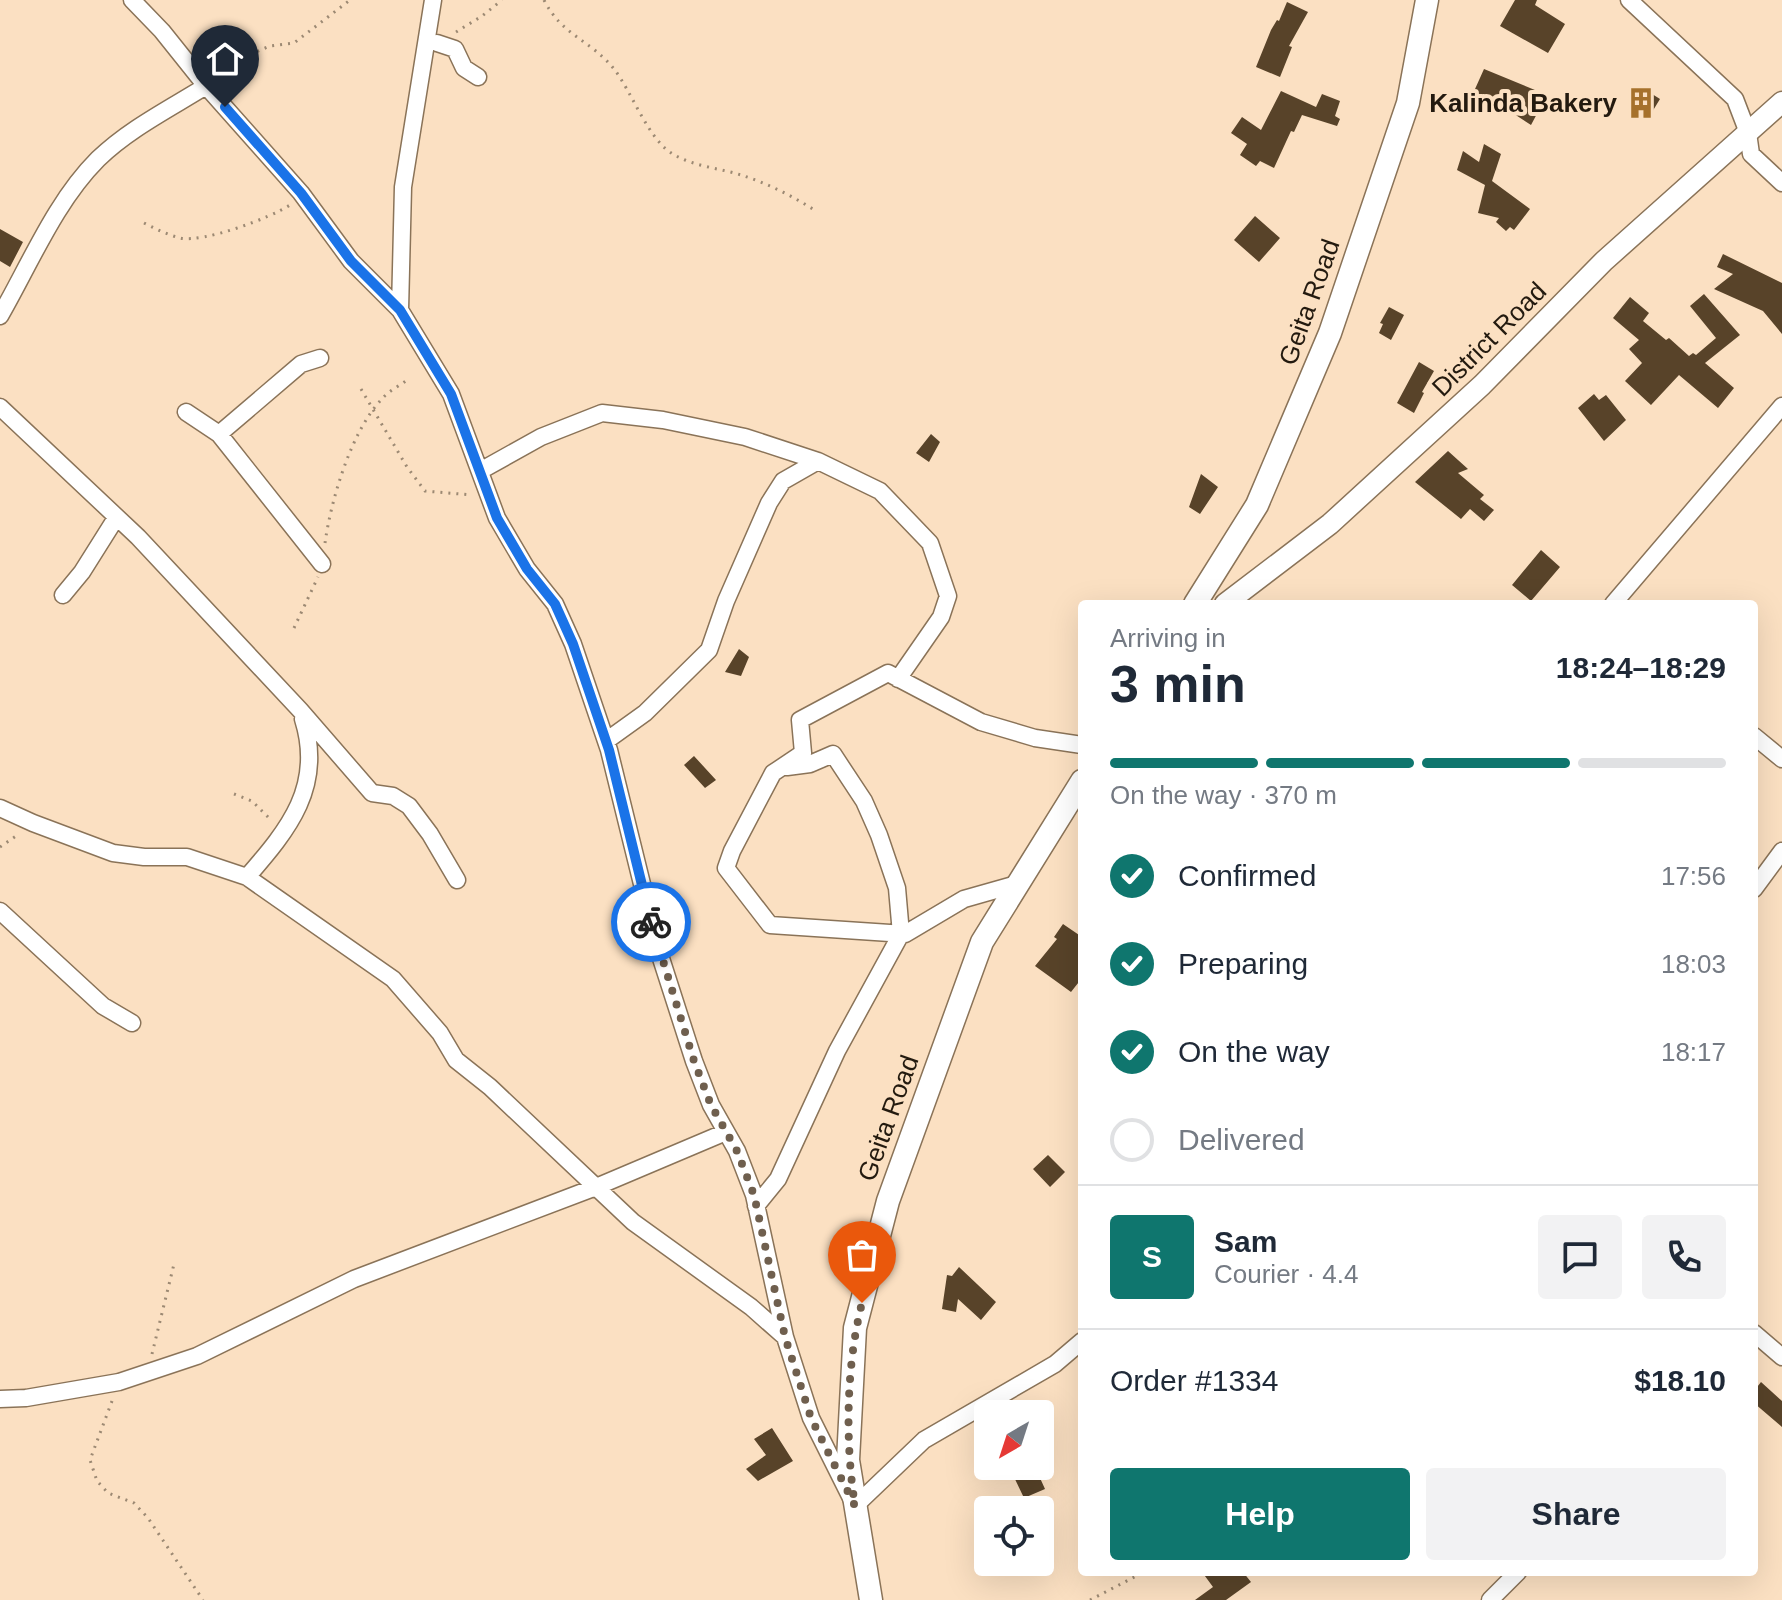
<!DOCTYPE html>
<html lang="en">
<head>
<meta charset="utf-8">
<style>
	:root { --surface:#fff; --page:#f2f2f3; --text:#1f2937; --muted:#747a83; --line:#e0e1e3; --accent:#0f766e }
	body { margin:0; font-family:Helvetica,sans-serif; background:var(--page); color:var(--text); height:100vh; display:flex; flex-direction:column; font-size:30px; white-space:nowrap }
	* { box-sizing:border-box; margin:0 }
	p { font-size:26px; color:var(--muted) }
	.icon { flex:none; width:44px; height:44px; fill:none; stroke:currentColor; stroke-width:2; stroke-linecap:round; stroke-linejoin:round }
	.map { position:relative; flex:1; overflow:hidden }
	.details { position:absolute; left:1078px; top:600px; width:680px; height:976px; display:flex; flex-direction:column; background:var(--surface); border-radius:8px; box-shadow:0 8px 32px #0002 }
	.details>* { flex:none }
	.needle { width:52px; rotate:219deg }
	.fabs { position:absolute; left:974px; top:1400px; display:grid; gap:16px }
	.fabs a { display:grid; place-items:center; width:80px; height:80px; border-radius:8px; background:var(--surface); box-shadow:0 8px 32px #0002; font-size:40px }
	.pin { position:absolute; display:grid; place-items:center; width:68px; height:68px; color:#fff; margin:-82px -34px; border-radius:50% 50% 50% 0; rotate:-45deg; box-shadow:0 0 8px #0007 }
	.pin .icon { rotate:45deg }
	.courier { position:absolute; display:grid; place-items:center; width:80px; height:80px; margin:-40px; border:6px solid #1a73e8; border-radius:50%; background:#fff; color:#222; box-shadow:0 2px 10px #0007 }
	.head em { font-style:normal; font-weight:700 }
	.head div { display:flex; flex-direction:column-reverse }
	.head { display:flex; align-items:center; justify-content:space-between; height:136px; padding:0 32px }
	h1 { font-size:52px; font-weight:700; line-height:60px }
	.bar { display:grid; grid-template-columns:repeat(4,1fr); gap:12px 8px; align-content:center; height:96px; padding:0 32px }
	.bar i { height:10px; border-radius:6px; background:var(--line) }
	.bar .current { background:var(--accent) }
	.bar p { grid-column:span 4 }
	.line { display:flex; align-items:center; gap:20px; padding:0 32px; border-top:2px solid var(--line) }
	.line div { flex:1 }
	.round { display:grid; place-items:center; flex:none; width:84px; height:84px; border-radius:8px; background:var(--page) }
	ol { padding:0 32px; list-style:none }
	li { display:flex; align-items:center; gap:24px; height:88px }
	li p { margin-inline-start:auto }
	li .icon { padding:8px; border-radius:50%; background:var(--accent); color:#fff; stroke-width:4 }
	li:last-child { color:var(--muted) }
	li i { width:44px; height:44px; border:4px solid var(--line); border-radius:50% }
	.action { display:flex; gap:16px; margin-top:auto; padding:16px 32px }
	.action a { flex:1; height:92px; border-radius:8px; background:var(--accent); color:#fff; font-size:32px; font-weight:700; line-height:92px; text-align:center }
	.action a+a { background:var(--page); color:var(--text) }
	.map>svg:first-child { display:block }
	.building { fill:#584329 }
	.lines { fill:none; stroke-linecap:round; stroke-linejoin:round }
	.minor-casing { stroke:#8a7358; stroke-width:19 }
	.tertiary-casing { stroke:#8a7358; stroke-width:23 }
	.secondary-casing { stroke:#8a7358; stroke-width:25 }
	.path { stroke:#9c8973; stroke-width:3; stroke-dasharray:2 6; stroke-linecap:butt }
	.minor { stroke:#fff; stroke-width:16 }
	.tertiary { stroke:#fff; stroke-width:20 }
	.secondary { stroke:#fff; stroke-width:22 }
	.done { stroke:#6f5f4e; stroke-width:8; stroke-dasharray:0 14.4 }
	.route { stroke:#1a73e8; stroke-width:10 }
	.labels { text-anchor:middle; stroke-width:8; stroke-linejoin:round; paint-order:stroke }
	.poi-label { font-size:26px; font-weight:bold; fill:#231a0f; stroke:#fbe0c2; text-anchor:end }
	.street-label { font-size:26px; fill:#231a0f; stroke:#fbe0c2 }
</style>
</head>
<body>
<div class="map">
<svg width="1782" height="1600" viewBox="0 0 1782 1600">
	<rect width="100%" height="100%" fill="#fbe0c2"/>
	<path class="building" d="M1515 0H1537L1535 5 1565 24 1548 53 1500 26Z
		M1287 2 1308 12 1289 46 1292 47 1280 77 1256 67 1271 30 1277 20 1279 21Z
		M1484 69 1547 95 1531 125 1508 110V113L1471 98Z
		M1641 87 1660 99 1649 117 1630 105Z
		M1281 91 1316 107 1322 94 1340 101 1335 116 1340 119 1337 126 1302 115 1294 132 1291 131 1274 168 1260 161 1256 166 1240 155 1247 144 1231 133 1242 117 1261 130Z
		M1484 144 1501 154 1492 181 1530 209 1514 230 1510 227 1506 231 1496 222 1499 218 1478 213 1485 185 1457 170 1463 151 1479 162Z
		M1255 216 1280 238 1259 262 1234 240Z
		M0 229 23 242 10 267 0 261Z
		M1723 254 1782 283V334L1763 311 1714 289 1733 274 1717 267Z
		M1704 294 1740 335 1705 363 1734 388 1718 408 1679 375 1651 405 1625 381 1642 363 1629 349 1639 340 1613 318 1630 297 1649 313 1643 321 1666 340 1669 338 1689 356 1693 353 1696 355 1716 338 1690 306Z
		M1389 307 1404 315 1391 340 1379 333 1383 324 1380 323Z
		M1419 362 1434 371 1422 392 1424 393 1414 413 1397 403Z
		M1594 394 1599 400 1606 395 1626 420 1604 441 1578 408Z
		M931 434 940 442 929 462 916 453Z
		M1448 451 1468 469 1458 473 1484 495 1480 499 1494 510 1484 521 1470 509 1461 519 1415 482Z
		M1201 474 1218 487 1200 514 1189 507Z
		M1541 550 1560 567 1531 601 1512 585Z
		M739 649 749 657 741 676 725 672Z
		M694 756 716 780 705 788 684 765Z
		M1063 924 1082 937V978L1071 992 1035 966 1057 939 1054 937Z
		M1048 1155 1065 1172 1050 1187 1033 1169Z
		M959 1267 996 1302 981 1320 958 1299 956 1312 942 1309 947 1275 952 1276Z
		M1761 1382 1782 1401V1427L1754 1403V1391Z
		M772 1428 793 1461 758 1481 746 1469 766 1455 754 1439Z
		M1035 1467 1045 1489 1024 1498 1014 1477Z
		M1202 1572H1243L1251 1582 1226 1600H1195L1213 1587Z"/>
	<g class="lines">
		<defs>
			<path id="minor" d="M132 0 162 31 206 86 301 193 351 261 400 310 451 394 497 518 527 569 555 604 573 644 609 750 658 949 694 1061 711 1105 737 1151 754 1195 785 1337 811 1418 855 1506 924 1440 1055 1364 1082 1341
				M1629 0 1735 99 1748 133 1751 154 1782 183
				M437 43 455 49 464 68 478 77
				M400 310 403 187 433 0
				M0 316C30 264 55 202 98 159 129 129 169 109 206 86
				M0 407 138 537 300 710 372 793 393 796 409 806 430 834 457 880
				M186 412 219 434 322 564
				M219 434 301 364 320 358
				M480 471 541 437 602 413 663 420 745 437 818 461 880 491 930 543 948 596 941 617 898 679
				M63 595 82 572 116 518
				M1613 604 1782 406
				M1754 736 1782 759
				M606 741 645 713 709 650 726 601 769 503 783 481 818 461
				M0 808 33 823 113 853 144 857H187L247 877 393 979 440 1033 456 1060 490 1087 633 1222 751 1307 785 1337
				M247 877C289 829 324 786 303 719
				M1017 884 964 899 905 934 770 925 726 868 732 851 773 773 803 753 800 720 888 673 981 722 1035 738 1082 745
				M1754 889 1782 851
				M0 911 103 1006 132 1023
				M756 1206 778 1179 837 1051 901 934 897 888 879 835 864 801 833 754 810 764 787 767
				M1754 1333 1782 1357
				M0 1399 26 1398 119 1382 197 1356 354 1279 596 1187 726 1132
				M1490 1600 1518 1572"/>
			<path id="tertiary" d="M1225 604 1330 524 1482 385 1604 261 1782 102"/>
			<path id="secondary" d="M1195 604 1257 505 1330 333 1408 103 1427 0
				M871 1600 848 1460 855 1328 888 1201 982 942 1082 781"/>
		</defs>
		<use href="#minor" class="minor-casing"/>
		<use href="#tertiary" class="tertiary-casing"/>
		<use href="#secondary" class="secondary-casing"/>
		<path class="path" d="M544 0C562 36 591 40 614 69 632 92 649 141 673 154 694 167 721 168 744 176 769 184 794 197 816 211
			M456 32 482 16 502 0
			M215 74 246 56 270 46 294 43 350 0
			M144 223C156 229 168 235 180 238 204 243 270 218 290 205
			M361 389 407 467 425 491 472 495
			M325 543C331 500 351 432 381 400 388 391 401 385 410 378
			M294 628 318 577
			M234 794 252 801 271 820
			M0 847 19 834
			M152 1354 174 1264
			M112 1401 90 1460 97 1481 108 1493 134 1503 148 1518 203 1600
			M1090 1600 1144 1572"/>
		<use href="#minor" class="minor"/>
		<use href="#tertiary" class="tertiary"/>
		<use href="#secondary" class="secondary"/>
	</g>
	<g class="lines">
		<path class="done" d="M651 922 694 1061 711 1105 737 1151 754 1195 785 1337 811 1418 855 1506C845 1442 846 1366 862 1303"/>
		<path class="route" d="M225 107 301 193 351 261 400 310 451 394 497 518 527 569 555 604 573 644 609 750 651 922"/>
	</g>
	<defs>
		<symbol id="building-bare" viewBox="-9 -9 18 18"><path d="M-4-6H4V6H1V3H-1V6H-4ZM-2.5-4.3h1.7v1.8h-1.7ZM.8-4.3h1.7v1.8H.8ZM-2.5-1h1.7V.8h-1.7ZM.8-1h1.7V.8H.8Z" fill="#a6712b" stroke="#fbe0c2" stroke-width="2.5" paint-order="stroke"/></symbol>
	</defs>
	<g fill-rule="evenodd">
		<use href="#building-bare" x="1619" y="81" width="44" height="44"/>
	</g>
	<g class="labels">
		<g class="poi-label">
			<text x="1617" y="112">Kalinda Bakery</text>
		</g>
		<g class="street-label">
			<text transform="translate(1309 302) rotate(-70)" y="9">Geita Road</text>
			<text transform="translate(1489 339) rotate(-45)" y="9">District Road</text>
			<text transform="translate(888 1118) rotate(-70)" y="9">Geita Road</text>
		</g>
	</g>
</svg>
<div class="fabs">
<a><svg class="needle" viewBox="-14 -14 28 28"><path d="M0-13l5 13h-10z" fill="#e53935"/><path d="M0 13l5-13h-10z" fill="#747a83"/></svg></a>
<a><svg class="icon" aria-label="locate" viewBox="0 0 24 24"><circle cx="12" cy="12" r="6"/><path d="M12 2v4M12 18v4M2 12h4M18 12h4"/></svg></a>
</div>
<div class="pin" style="left:862px;top:1303px;background:#ea580c"><svg class="icon" aria-label="bag" viewBox="0 0 24 24"><path d="M5 8h14l-1 12H6zM9 8a3 3 0 0 1 6 0"/></svg></div>
<div class="pin" style="left:225px;top:107px;background:#1f2937"><svg class="icon" aria-label="home" viewBox="0 0 24 24"><path d="M3 11l9-7 9 7M6 9v11h12V9"/></svg></div>
<div class="courier" style="left:651px;top:922px"><svg class="icon" aria-label="bike" viewBox="0 0 24 24"><circle cx="6" cy="16" r="4"/><circle cx="18" cy="16" r="4"/><path d="M6 16l4-8h5l3 8M10 8l3 8H6M13 5h3"/></svg></div>
<section class="details">
<div class="head"><div><h1>3 min</h1><p>Arriving in</p></div><em>18:24–18:29</em></div>
<div class="bar"><i class="current"></i><i class="current"></i><i class="current"></i><i></i><p>On the way · 370 m</p></div>
<ol>
<li><svg class="icon" aria-label="check" viewBox="0 0 24 24"><path d="M5 12l5 5 9-10"/></svg>Confirmed<p>17:56</p></li>
<li><svg class="icon" aria-label="check" viewBox="0 0 24 24"><path d="M5 12l5 5 9-10"/></svg>Preparing<p>18:03</p></li>
<li><svg class="icon" aria-label="check" viewBox="0 0 24 24"><path d="M5 12l5 5 9-10"/></svg>On the way<p>18:17</p></li>
<li><i></i>Delivered</li>
</ol>
<div class="line" style="height:144px"><b class="round" style="background:var(--accent);color:#fff">S</b><div><b>Sam</b><p>Courier · 4.4</p></div><a class="round"><svg class="icon" aria-label="chat" viewBox="0 0 24 24"><path d="M4 5h16v11H9l-5 4z"/></svg></a><a class="round"><svg class="icon" aria-label="phone" viewBox="0 0 24 24"><path d="M5 4h4l2 5-3 2q2 4 5 5l2-3 5 2v4C11 20 4 13 5 4z"/></svg></a></div>
<div class="line" style="height:104px"><div>Order #1334</div><b>$18.10</b></div>
<div class="action"><a>Help</a><a>Share</a></div>
</section>
</div>
</body>
</html>
